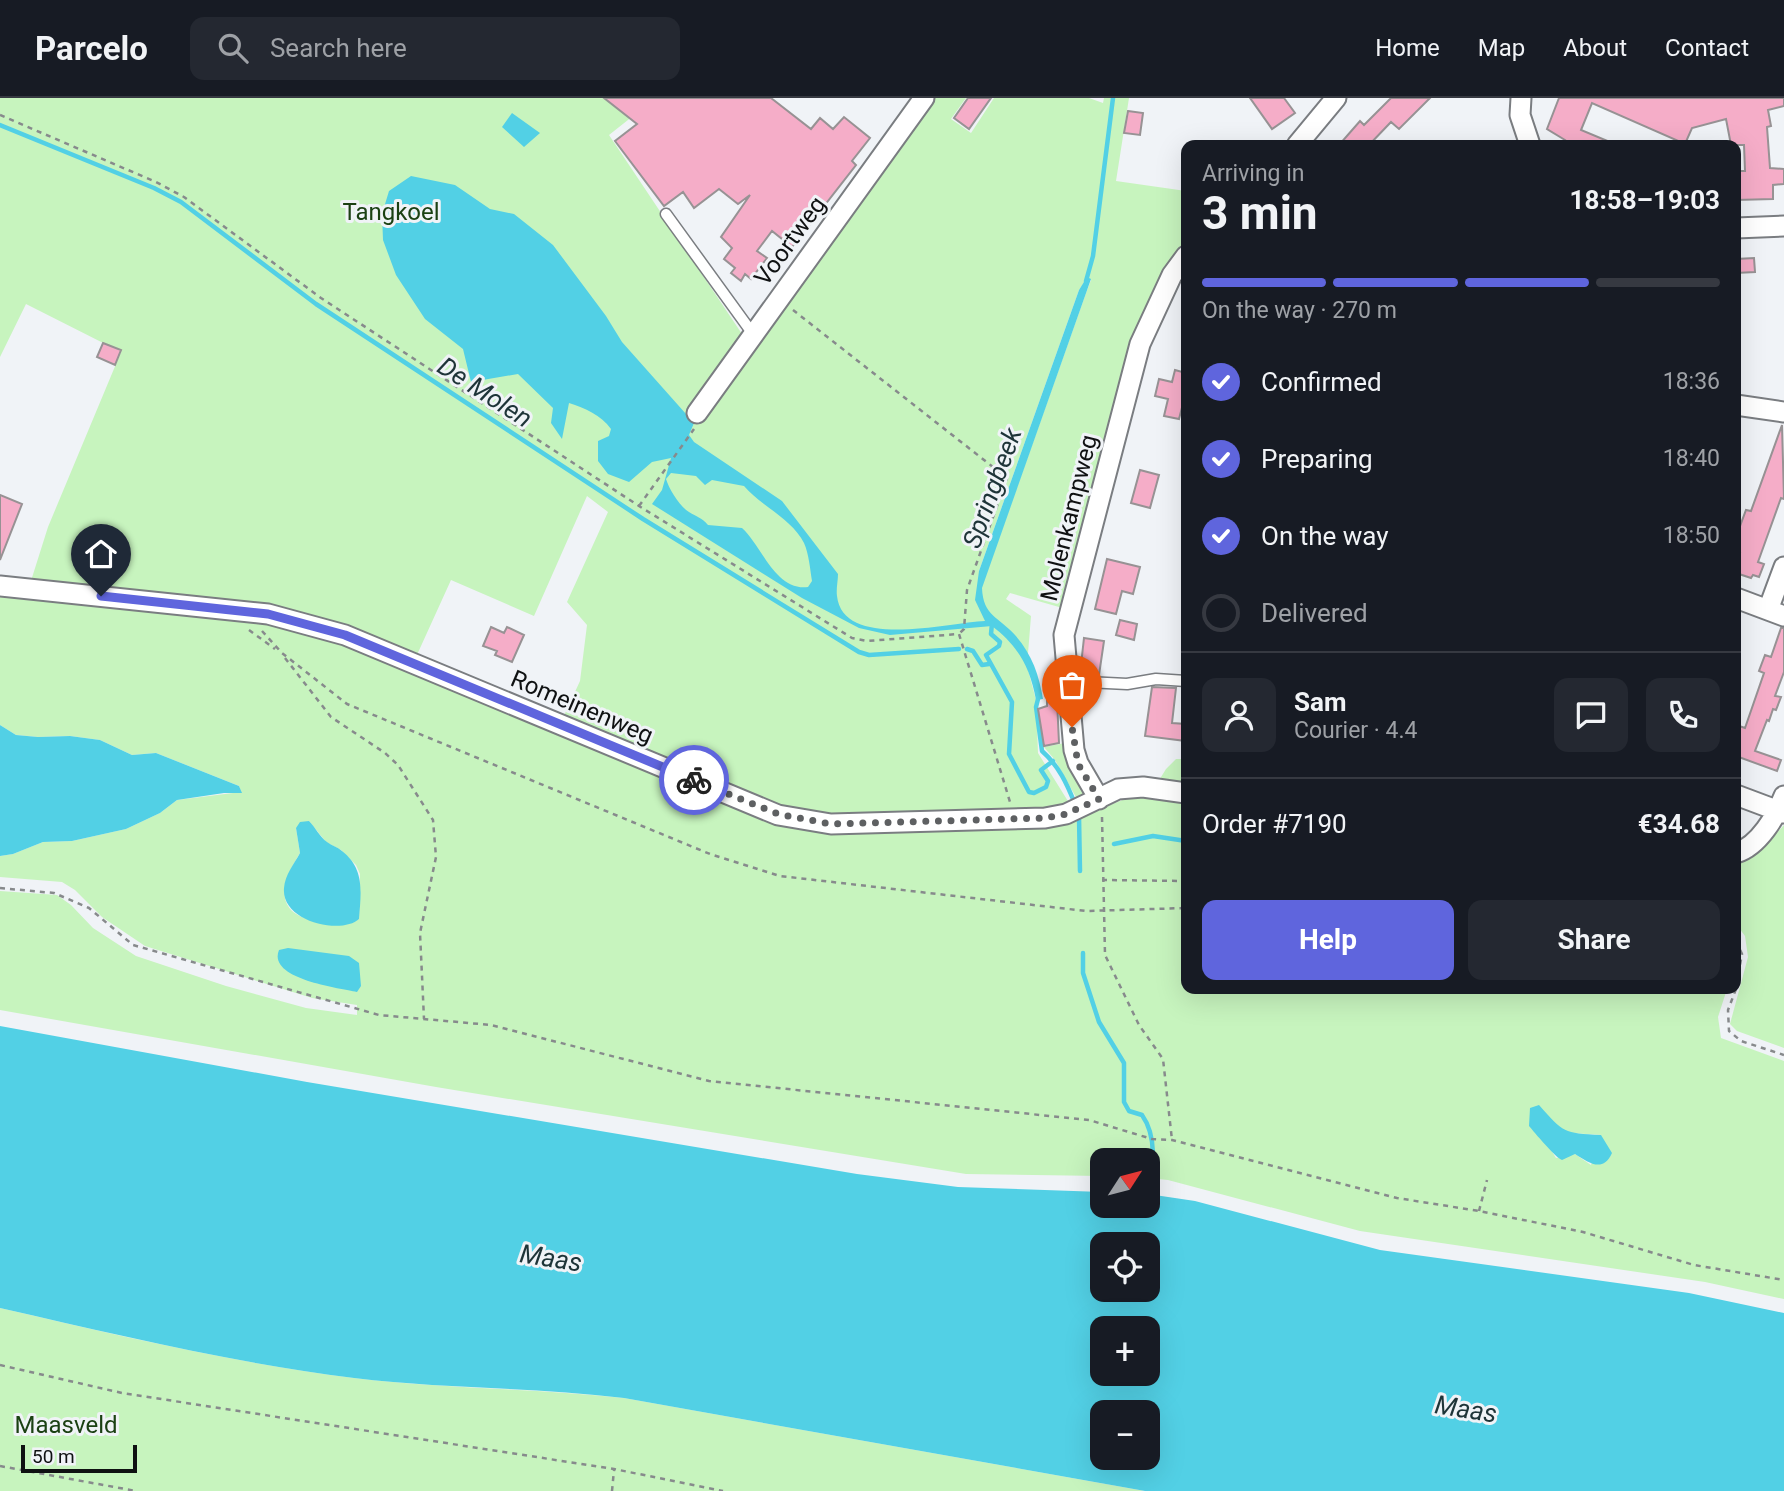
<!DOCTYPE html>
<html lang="en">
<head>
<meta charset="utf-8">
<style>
	:root { --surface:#171b24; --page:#242831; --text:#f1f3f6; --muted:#9ea1a6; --line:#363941; --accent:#5f65dd }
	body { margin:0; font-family:Roboto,sans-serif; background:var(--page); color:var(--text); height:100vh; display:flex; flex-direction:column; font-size:26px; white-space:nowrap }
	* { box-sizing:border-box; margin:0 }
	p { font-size:23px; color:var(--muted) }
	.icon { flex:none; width:38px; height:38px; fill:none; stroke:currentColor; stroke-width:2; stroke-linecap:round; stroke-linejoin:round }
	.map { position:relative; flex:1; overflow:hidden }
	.sheet { position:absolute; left:1181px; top:42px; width:560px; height:854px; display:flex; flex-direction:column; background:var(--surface); border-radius:14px; box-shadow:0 7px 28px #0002 }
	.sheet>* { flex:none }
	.needle { width:46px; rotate:54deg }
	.tools { position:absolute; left:1090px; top:1050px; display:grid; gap:14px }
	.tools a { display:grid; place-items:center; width:70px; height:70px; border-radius:14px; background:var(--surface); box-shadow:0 7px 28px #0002; font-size:35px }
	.scale { position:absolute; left:21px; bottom:18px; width:116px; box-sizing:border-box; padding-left:7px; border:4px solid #0f1112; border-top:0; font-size:19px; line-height:24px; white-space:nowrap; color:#0f1112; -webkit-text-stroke:5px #f0f3f7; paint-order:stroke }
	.pin { position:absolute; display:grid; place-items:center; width:60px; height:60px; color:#fff; margin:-72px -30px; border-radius:50% 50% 50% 0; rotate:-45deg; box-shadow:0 0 7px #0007 }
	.pin .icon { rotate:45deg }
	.courier { position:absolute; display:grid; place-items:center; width:70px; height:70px; margin:-35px; border:5px solid #5f65dd; border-radius:50%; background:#fff; color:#222; box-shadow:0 2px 9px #0007 }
	.headline em { font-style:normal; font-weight:700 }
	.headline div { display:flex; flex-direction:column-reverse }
	.headline { display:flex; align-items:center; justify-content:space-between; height:119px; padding:0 21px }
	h1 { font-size:46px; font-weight:700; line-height:52px }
	.bar { display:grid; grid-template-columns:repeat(4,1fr); gap:10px 7px; align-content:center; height:84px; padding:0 21px }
	.bar i { height:9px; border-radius:5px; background:var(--line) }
	.bar .active { background:var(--accent) }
	.bar p { grid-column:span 4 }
	.line { display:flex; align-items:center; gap:18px; padding:0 21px; border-top:2px solid var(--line) }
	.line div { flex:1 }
	.round { display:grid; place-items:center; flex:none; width:74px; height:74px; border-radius:14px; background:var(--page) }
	ol { padding:0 21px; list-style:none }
	li { display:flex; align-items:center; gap:21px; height:77px }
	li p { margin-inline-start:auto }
	li .icon { padding:7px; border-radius:50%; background:var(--accent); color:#fff; stroke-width:4 }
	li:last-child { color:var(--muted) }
	li i { width:38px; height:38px; border:4px solid var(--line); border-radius:50% }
	.primary-button { display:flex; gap:14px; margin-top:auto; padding:14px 21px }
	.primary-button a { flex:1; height:80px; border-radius:14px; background:var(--accent); color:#fff; font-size:28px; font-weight:700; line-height:80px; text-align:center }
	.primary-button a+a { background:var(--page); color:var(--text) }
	header { display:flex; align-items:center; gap:42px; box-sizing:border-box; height:98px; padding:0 35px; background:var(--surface); border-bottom:2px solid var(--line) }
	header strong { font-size:33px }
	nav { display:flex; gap:38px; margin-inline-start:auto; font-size:24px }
	.search { width:490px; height:63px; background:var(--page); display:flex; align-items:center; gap:18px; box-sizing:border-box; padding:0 24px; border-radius:14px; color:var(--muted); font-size:26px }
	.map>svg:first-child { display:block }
	.green { fill:#c7f4be; fill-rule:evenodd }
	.water { fill:#52d0e5; fill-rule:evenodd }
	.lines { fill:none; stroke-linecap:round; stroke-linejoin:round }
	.stream { stroke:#52d0e5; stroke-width:4.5 }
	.building { fill:#f5adc8; stroke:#979294; stroke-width:2 }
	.service-casing { stroke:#7a7d81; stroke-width:13 }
	.minor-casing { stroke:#7a7d81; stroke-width:23 }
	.path { stroke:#878a8c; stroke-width:2.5; stroke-dasharray:5 5; stroke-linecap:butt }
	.service { stroke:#fff; stroke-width:10 }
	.minor { stroke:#fff; stroke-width:19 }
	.done { stroke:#5e6062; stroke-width:7; stroke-dasharray:0 12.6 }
	.route { stroke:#5f65dd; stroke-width:9 }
	.labels { text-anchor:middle; stroke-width:6; stroke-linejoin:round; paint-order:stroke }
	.park-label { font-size:24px; fill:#1b4113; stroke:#f0f3f7 }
	.street-label { font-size:24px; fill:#0f1112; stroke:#f0f3f7 }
	.water-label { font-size:26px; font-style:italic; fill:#1e3438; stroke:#f0f3f7 }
</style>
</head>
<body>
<header>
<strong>Parcelo</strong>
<div class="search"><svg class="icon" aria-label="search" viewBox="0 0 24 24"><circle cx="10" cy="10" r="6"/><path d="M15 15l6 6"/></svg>Search here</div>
<nav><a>Home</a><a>Map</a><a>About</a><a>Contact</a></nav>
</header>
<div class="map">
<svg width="1784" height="1393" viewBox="0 0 1784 1393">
	<rect width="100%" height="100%" fill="#f0f3f7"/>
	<path class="green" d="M0 0H610L633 18 609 37 744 239 929 0H966L951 21 971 35 994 0H1089L1103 5 1104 0H1129L1116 83 1186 93V147L1161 190 1066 511 1010 495 1006 501 1031 518 1027 568 1036 602 1038 655 1071 708 1026 713 823 717 790 713 562 622 580 583 587 527 567 504 608 414 587 398 534 518 451 482 416 559 375 541 30 486 48 429 121 254 26 206 0 259ZM1087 180 1091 182 1086 195 983 485 979 473 1079 192Z
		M0 493 259 522 343 547 778 726 1077 721 1127 700 1159 698 1186 701V891H1727L1718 919 1721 940 1784 963V1201L1705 1184 1360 1133 1168 1082 1148 1080V1062H1102V1078L966 1076 436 989 0 912V793L57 797 71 807 93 830 136 858 226 888 306 910 357 917V907L312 900 145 848 102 819 75 792 62 784 0 779V758L13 756 43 744 72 743 126 731 160 715 177 702 241 694 239 688 156 655 132 657 100 642 70 638 38 639 16 637 0 627ZM309 723 326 744 341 752 356 767 360 776 359 821C343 828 333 827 315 823 272 814 282 784 300 755L296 730ZM1561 1032 1570 1035 1601 1037 1591 1067 1575 1056 1556 1060 1545 1042Z
		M1065 645 1088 702 1077 701 1055 662 1044 649Z
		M1176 661H1186V690L1158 684 1166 671Z
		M1784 727V950L1737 933 1730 926 1748 859 1745 838 1736 826V758L1769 743Z
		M0 1210C117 1237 234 1265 354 1280 444 1291 534 1290 624 1300L1145 1393H0Z"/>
	<path class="water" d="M512 15 540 35 524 49 502 29Z
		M411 78 455 87 490 111 514 116 553 147 606 218 622 244 694 325 689 337 694 344 782 403 838 476C838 483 836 491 837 498 843 553 950 524 985 523L975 502 979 473 1079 192 1087 179 1091 181 982 490C983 518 999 519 1015 537 1032 556 1039 577 1043 601L1036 602C1030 569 1018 548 992 528L890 537 859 530 802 500 652 406 662 392 671 360 652 364 629 384 608 376 598 363V343L609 338 611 331C601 317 585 310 569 305L562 341 551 325 553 310 518 276 471 284 463 251 425 221 396 177 383 142 382 116 389 93ZM671 375 696 378 705 387 712 382 744 388C761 408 792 421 804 445 809 456 810 471 812 483L808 489C775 493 762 448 742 430L708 427C701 419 697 419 689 414 680 409 669 391 666 381Z
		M0 627 16 637 38 639 70 638 100 642 132 657 156 655 239 688 242 695H224L177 702 160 715 126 731 72 743 43 744 13 756 0 758Z
		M309 723C315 729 320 739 327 744 332 748 338 749 342 753 365 771 361 794 359 821 342 837 281 824 284 790 285 777 294 766 300 755L296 730 300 724Z
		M288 850 349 858 359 865 361 888 357 894C338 890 267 881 279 852Z
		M0 928 307 984 857 1076 958 1089 1102 1094V1108H1148V1096L1195 1103 1380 1152 1689 1195 1784 1215V1393H1145L624 1300C534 1289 444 1291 354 1280 234 1265 118 1237 0 1210ZM1102 1146H1148V1192H1102ZM1148 1230V1276H1102V1230ZM1148 1314V1360H1102V1314Z
		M1539 1007C1564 1035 1563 1035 1601 1037L1612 1055C1603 1075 1589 1065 1575 1056L1562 1062C1556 1060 1534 1034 1529 1028L1530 1010Z"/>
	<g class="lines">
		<path class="stream" d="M0 27 154 90 181 104 316 206 643 421 859 554 869 557 959 551
			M1086 183 1093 158 1113 0
			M992 525 991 536 1000 544 999 548 986 557 1012 604 1009 656 1029 694 1034 695 1046 689 1048 683 1041 672 1053 663
			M967 551 973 553 982 567 989 566
			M1039 597 1036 609 1042 653C1059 668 1067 686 1075 706
			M1079 718 1080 773
			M1114 746 1153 738 1186 743
			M1083 855V875L1099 924 1124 965V1004L1129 1013 1142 1017C1159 1041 1152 1074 1148 1101"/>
	</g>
	<path class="building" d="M604 0H771L811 31 820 20 833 31 844 19 870 40 852 63 856 67 792 149 772 133 757 153 767 160 751 181 745 176 741 183 731 175 735 170 724 161 732 150 721 139 750 97 738 106 719 91 694 110 683 94 664 108 615 43 637 26Z
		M968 0H991L969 31 954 20Z
		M1250 0H1284L1295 15 1272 31Z
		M1391 0H1430L1399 31 1391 24 1369 47H1339L1360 23 1364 27Z
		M1559 0H1784V8L1768 12 1771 28 1767 29 1770 70 1784 71V86L1773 87V101L1736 102V73H1745L1744 47H1731L1726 21 1692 30 1685 46 1592 5 1581 32 1617 47H1562L1565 42 1547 31Z
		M1128 13 1143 15 1140 37 1124 35Z
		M1754 160 1755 174 1736 175V161Z
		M103 245 121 252 115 267 97 259Z
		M1175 272 1186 275V294L1179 321 1164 318 1168 301 1155 298 1159 281 1172 284Z
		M1782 327 1784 401 1781 400 1758 464 1764 466 1759 479 1753 477 1751 480 1736 475 1740 455 1736 454V439L1746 412 1751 413Z
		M1140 372 1159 377 1150 410 1131 405Z
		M0 397 22 406 0 462Z
		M1107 461 1140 469 1133 496 1122 493 1116 516 1095 511Z
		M1120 522 1137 526 1134 542 1116 537Z
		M491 529 504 535 507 529 524 537 512 564 495 557 497 553 483 548Z
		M1781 530H1784V574L1775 598 1781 599 1776 612 1773 611 1769 623 1767 622 1755 653 1781 662 1777 673 1736 658V627L1745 630 1764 575 1759 573 1765 557 1771 559Z
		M1084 540 1104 543 1099 577 1080 576Z
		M1152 589 1176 590 1172 625 1186 626V643L1145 638Z
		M1057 602 1059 645 1044 648 1038 611 1047 608V603Z"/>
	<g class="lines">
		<defs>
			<path id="service" d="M666 116 753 236
				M1067 583 1127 586 1156 581 1186 583"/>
			<path id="minor" d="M1521 0 1520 17 1530 47
				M1297 47 1336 0
				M1736 130 1784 128
				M1736 307 1784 314
				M697 315 924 0
				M0 488 268 516 345 537 778 717 831 726 1045 720 1066 716 1118 691 1143 689 1186 695
				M1736 500 1784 518
				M1768 512 1784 469
				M1736 697 1784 715
				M1099 701 1078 665 1074 652 1064 537 1140 246 1172 177 1186 158
				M1736 755C1759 748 1776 718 1784 698"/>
		</defs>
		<use href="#service" class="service-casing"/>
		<use href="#minor" class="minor-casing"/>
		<path class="path" d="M0 17 156 84 184 99 321 200 639 408 852 540 867 543 959 536 1010 704
			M793 212 1007 380 967 492 964 531 959 536
			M639 408 694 331
			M249 532 275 551
			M262 533 282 555 347 606 710 756 780 778 1086 813 1186 810
			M285 560 331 619 385 655 398 667 433 722 436 759 420 835 424 921
			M1102 719 1105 857 1139 927 1163 961 1172 1042
			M1102 782 1186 783
			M0 790 54 795 89 810 133 847 379 917 491 927 709 983 1089 1022 1152 1041 1172 1042 1397 1100 1479 1113 1583 1134 1694 1167 1784 1182
			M1736 843 1742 856 1736 889
			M1736 891 1728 912 1729 933 1741 943 1784 957
			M1479 1113 1487 1082
			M0 1267 122 1295 614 1371 723 1393
			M0 1368 136 1393
			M612 1393 614 1372"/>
		<use href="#service" class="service"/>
		<use href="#minor" class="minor"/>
	</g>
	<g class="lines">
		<path class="done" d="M694 682 778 716 831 726 1045 720 1066 716 1099 701 1078 666 1072 629"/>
		<path class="route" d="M101 498 268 516 345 537 694 682"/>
	</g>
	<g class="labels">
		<g class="park-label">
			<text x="391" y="122">Tangkoel</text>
			<text x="66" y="1335">Maasveld</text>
		</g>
		<g class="street-label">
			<text transform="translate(790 143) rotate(-54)" y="8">Voortweg</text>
			<text transform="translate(1069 420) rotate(-76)" y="8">Molenkampweg</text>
			<text transform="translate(582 609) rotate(23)" y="8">Romeinenweg</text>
		</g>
		<g class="water-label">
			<text transform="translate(485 294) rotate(33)" y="9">De Molen</text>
			<text transform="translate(992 390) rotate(-70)" y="9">Springbeek</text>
			<text transform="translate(551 1160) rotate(9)" y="9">Maas</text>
			<text transform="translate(1466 1311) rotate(9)" y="9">Maas</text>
		</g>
	</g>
</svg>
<div class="tools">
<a><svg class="needle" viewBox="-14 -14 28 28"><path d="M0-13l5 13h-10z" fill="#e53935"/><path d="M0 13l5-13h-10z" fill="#9ea1a6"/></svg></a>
<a><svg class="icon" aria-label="locate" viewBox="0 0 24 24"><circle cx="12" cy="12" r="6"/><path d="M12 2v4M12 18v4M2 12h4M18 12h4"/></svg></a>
<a>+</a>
<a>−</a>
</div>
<div class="scale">50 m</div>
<div class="pin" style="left:1072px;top:629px;background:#ea580c"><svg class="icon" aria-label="bag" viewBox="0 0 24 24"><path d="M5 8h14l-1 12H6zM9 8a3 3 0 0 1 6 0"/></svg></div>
<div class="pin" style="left:101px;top:498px;background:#1f2937"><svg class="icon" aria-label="home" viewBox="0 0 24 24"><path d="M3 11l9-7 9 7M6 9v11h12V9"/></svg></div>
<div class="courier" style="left:694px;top:682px"><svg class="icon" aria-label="bike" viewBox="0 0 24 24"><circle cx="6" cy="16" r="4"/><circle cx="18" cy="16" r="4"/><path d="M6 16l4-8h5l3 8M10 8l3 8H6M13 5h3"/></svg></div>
<section class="sheet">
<div class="headline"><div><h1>3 min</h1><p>Arriving in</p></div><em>18:58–19:03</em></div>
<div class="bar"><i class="active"></i><i class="active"></i><i class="active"></i><i></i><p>On the way · 270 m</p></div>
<ol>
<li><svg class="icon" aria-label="check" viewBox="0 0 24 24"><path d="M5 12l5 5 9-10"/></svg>Confirmed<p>18:36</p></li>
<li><svg class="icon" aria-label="check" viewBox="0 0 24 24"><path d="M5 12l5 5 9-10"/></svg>Preparing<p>18:40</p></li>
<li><svg class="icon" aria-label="check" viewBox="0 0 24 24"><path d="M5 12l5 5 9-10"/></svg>On the way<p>18:50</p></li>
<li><i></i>Delivered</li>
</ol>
<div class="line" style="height:126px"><a class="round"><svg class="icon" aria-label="person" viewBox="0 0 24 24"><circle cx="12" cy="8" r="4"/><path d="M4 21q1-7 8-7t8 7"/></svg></a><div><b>Sam</b><p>Courier · 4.4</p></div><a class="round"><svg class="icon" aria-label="chat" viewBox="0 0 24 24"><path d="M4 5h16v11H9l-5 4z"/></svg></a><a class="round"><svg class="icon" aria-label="phone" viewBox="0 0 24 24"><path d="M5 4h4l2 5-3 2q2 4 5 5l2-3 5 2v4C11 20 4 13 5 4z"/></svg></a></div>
<div class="line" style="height:91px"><div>Order #7190</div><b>€34.68</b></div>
<div class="primary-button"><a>Help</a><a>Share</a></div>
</section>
</div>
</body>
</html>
